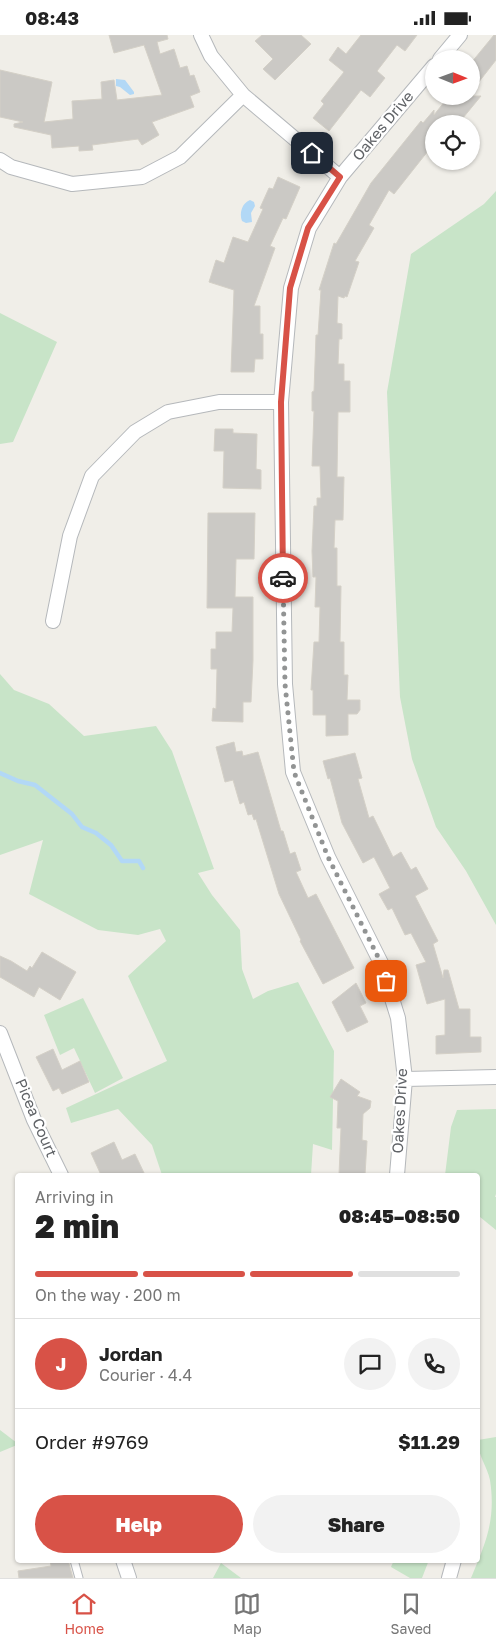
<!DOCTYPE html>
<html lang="en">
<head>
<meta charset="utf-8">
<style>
	:root { --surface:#fff; --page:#f2f2f2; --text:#222; --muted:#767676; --line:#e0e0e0; --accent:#d85247 }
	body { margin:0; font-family:"Golos Text",sans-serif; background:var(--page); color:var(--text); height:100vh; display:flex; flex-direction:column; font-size:19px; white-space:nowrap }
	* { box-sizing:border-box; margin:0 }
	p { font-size:16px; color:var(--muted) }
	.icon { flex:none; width:28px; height:28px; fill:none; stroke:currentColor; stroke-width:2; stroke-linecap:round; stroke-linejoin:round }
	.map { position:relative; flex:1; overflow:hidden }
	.sheet { position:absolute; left:15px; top:1138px; width:465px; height:390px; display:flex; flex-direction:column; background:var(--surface); border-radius:5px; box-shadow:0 1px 4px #0004 }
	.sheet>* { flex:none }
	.needle { width:32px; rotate:91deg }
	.fabs { position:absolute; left:425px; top:15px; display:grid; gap:10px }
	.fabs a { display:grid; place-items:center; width:55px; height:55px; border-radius:50%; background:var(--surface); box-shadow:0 1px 4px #0004; font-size:25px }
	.pin { position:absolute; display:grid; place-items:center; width:42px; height:42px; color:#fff; margin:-21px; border-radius:10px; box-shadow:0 2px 8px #0006 }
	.courier { position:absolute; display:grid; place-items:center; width:50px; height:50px; margin:-25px; border:4px solid #d85247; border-radius:50%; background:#fff; color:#222; box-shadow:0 1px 6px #0007 }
	.overview em { font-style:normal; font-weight:800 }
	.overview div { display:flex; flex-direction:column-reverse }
	.overview { display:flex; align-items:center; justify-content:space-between; height:85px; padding:0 20px }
	h1 { font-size:32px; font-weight:800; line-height:38px }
	.bar { display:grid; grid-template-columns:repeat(4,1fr); gap:8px 5px; align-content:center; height:60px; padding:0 20px }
	.bar i { height:6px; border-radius:4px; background:var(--line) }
	.bar .selected { background:var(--accent) }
	.bar p { grid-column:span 4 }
	.line { display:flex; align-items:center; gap:12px; padding:0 20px; border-top:1px solid var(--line) }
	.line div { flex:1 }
	.round { display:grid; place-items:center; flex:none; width:52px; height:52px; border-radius:26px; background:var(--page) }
	.cta { display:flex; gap:10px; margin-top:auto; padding:10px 20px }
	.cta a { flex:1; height:58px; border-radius:30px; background:var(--accent); color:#fff; font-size:20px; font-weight:800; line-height:58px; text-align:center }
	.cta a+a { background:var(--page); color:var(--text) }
	.status { display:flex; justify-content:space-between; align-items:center; height:35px; padding:0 25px; background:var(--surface); direction:ltr }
	.status svg { height:14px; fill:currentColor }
	.tab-bar { display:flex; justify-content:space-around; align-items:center; height:70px; border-top:1px solid var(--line); background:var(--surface); font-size:14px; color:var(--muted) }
	.tab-bar a { display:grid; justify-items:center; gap:2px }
	.tab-bar .selected { color:var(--accent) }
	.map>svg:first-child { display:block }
	.green { fill:#c8e4c8 }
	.water { fill:#b2d8f6 }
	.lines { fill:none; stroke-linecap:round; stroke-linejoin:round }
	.stream { stroke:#b2d8f6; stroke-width:4.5 }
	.building { fill:#cbc9c5; stroke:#d4d0c7 }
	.lane-casing { stroke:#b5b8bb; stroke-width:9 }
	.street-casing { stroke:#b5b8bb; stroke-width:16 }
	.lane { stroke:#fff; stroke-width:7 }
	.street { stroke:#fff; stroke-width:14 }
	.done { stroke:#929494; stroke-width:5; stroke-dasharray:0 9 }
	.route { stroke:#d85247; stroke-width:6 }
	.labels { text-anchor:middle; stroke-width:4.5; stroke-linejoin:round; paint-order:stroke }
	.street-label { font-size:15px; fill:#606367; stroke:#fff }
</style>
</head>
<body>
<div class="status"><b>08:43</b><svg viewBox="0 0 49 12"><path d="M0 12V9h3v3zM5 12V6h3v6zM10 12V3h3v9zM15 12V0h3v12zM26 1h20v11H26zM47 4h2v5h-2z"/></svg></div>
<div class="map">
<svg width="496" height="1543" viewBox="0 0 496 1543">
	<rect width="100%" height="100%" fill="#f0eee8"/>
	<path class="green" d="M496 156V890L466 836 436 792 412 724 400 662 387 357 411 219 484 169Z
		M0 278 57 307 13 407 0 409Z
		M0 639 14 655 49 669 84 701 156 691 172 716 214 834 198 838 212 860 240 895 242 934 253 964 268 956 298 947 334 1016 332 1115 313 1109 311 1140H162L152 1110 118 1074 71 1088 66 1073 167 1026 128 941 166 906 160 894 138 900 98 895 29 859 43 805 0 820Z
		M83 963 123 1043 95 1058 74 1013 60 1020 44 980Z
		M496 1074V1159L495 1162H496V1195L480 1182 478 1185V1140H445L451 1092 457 1075Z
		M0 1395 17 1408V1410L0 1417Z
		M496 1402V1543H471C486 1507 496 1485 490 1445 487 1431 477 1419 478 1405Z
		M394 1525H429L422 1543H410L391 1532Z
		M221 1528 241 1543H213Z"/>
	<path class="water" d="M116 44 125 45 134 57V59L130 60 120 52 116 51Z
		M250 165 254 167 255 171 251 178 252 187 246 188 242 186C239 178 242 168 250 165Z"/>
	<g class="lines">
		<path class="stream" d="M0 738 18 746 35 750 72 779 82 792 96 798 111 810 122 826H139L143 833"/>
	</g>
	<path class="building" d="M109 0H167L168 4 157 7 160 19 174 14 180 33 187 31 190 41 194 40 200 57 190 61 194 72 152 87 159 100 142 110 138 104 92 110 93 115 79 116V111L52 113 51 100 14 92V89L23 87 0 82V35L52 47 44 87 73 84 72 66 102 64 101 47 114 45 117 65 162 60 144 10 114 18Z
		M262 0H301L311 9 275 45 263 34 273 24 255 6Z
		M361 0H417L405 16 397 10 377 36 385 43 370 62 361 55 329 96 313 83 324 69 321 66 344 37 329 25 338 12 346 19Z
		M494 0H496V25L471 57V28Z
		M449 61H481L458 89H434V122L428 116 394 159 389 155 369 190 374 193 355 226 359 227 347 262 345 261 344 263 338 261 337 288 342 289V304H339L338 329H344V346H350V377H338L337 442H344L343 485H335L334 513H337V551H341L340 607H344V640H348L347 665H360V675L357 679H348V700L326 701V680H313V655H311L314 607H319L320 572H315L316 542H313L312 516 314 471H317V463H321L320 431H312L314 376H312V357L314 356 316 300H318L321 255H319L334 208 336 209 371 148 421 86 423 88 434 75V80Z
		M278 142 300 152 286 184 283 183 270 211 275 213 254 271H260V299H263V324H255L254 337H231L234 255 209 247 216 225 224 228 233 202 248 207 263 174 260 173 269 153 273 154Z
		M215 394H233V398L257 399 256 434 261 435V454L223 453 224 416H214Z
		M208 478H255L254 524H236L235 562H253V625L251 667H243V687L212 686 213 673 216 674 217 634H211V614H216V597H232L233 573H207Z
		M234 707 236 717 242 716 243 721 258 717 281 796H283L290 819 295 817 301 835 296 837 308 863 316 859 354 933 323 949 300 906 301 905 279 859 256 784 254 785 252 779 248 780 244 767 240 769 233 745 225 747 216 712Z
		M355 718 362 743 358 744 369 783 373 781 393 822 401 817 411 835 416 832 428 854 415 861 438 906 433 909 443 943 444 935H448L459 974H470V1002H481V1017L436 1019V1001L445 1000V964L427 969 416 930 426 927 411 898 405 900 392 873 388 875 379 859 390 853 374 822 363 828 342 788 330 743 328 744 323 726Z
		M42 917 76 937 60 965 39 952 34 962 0 942V921L11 926 27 936 30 931 32 933Z
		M356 948 366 968 360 971 368 987 347 997 332 967Z
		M53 1014 62 1035 80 1026 89 1047 62 1059 59 1053 53 1056 36 1022Z
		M341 1044 360 1057 357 1061 371 1066 370 1073 363 1079 362 1105 367 1106 365 1140H339L341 1093H337L338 1066 330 1062Z
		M114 1107 122 1125 135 1119 145 1140H101L91 1118Z
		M50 1525H68L73 1543H19L18 1536 51 1531Z"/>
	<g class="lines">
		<defs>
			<path id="lane" d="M74 1525 79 1543"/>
			<path id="street" d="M201 0 211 21 243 60 340 142
				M440 24 460 0
				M0 125 11 132 72 149 142 142 180 122 243 60
				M53 586 70 501 92 441 135 397 168 377 219 367H281
				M0 998 34 1085 61 1140
				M405 1044 496 1042
				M397 1140 405 1044 398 983 381 928 328 822 293 737 285 649 281 367 291 253 309 193 340 142 434 31
				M123 1525 129 1543
				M449 1543 454 1525"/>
		</defs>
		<use href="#lane" class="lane-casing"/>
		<use href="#street" class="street-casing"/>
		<use href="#lane" class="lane"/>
		<use href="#street" class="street"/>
	</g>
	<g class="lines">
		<path class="done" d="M283 543 285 649 294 737 328 822 381 928 386 946"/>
		<path class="route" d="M283 543 281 367 290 253 308 193 340 142 312 118"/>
	</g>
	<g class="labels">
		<g class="street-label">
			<text transform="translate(383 91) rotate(-50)" y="5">Oakes Drive</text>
			<text transform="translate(400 1076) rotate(-87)" y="5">Oakes Drive</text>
			<text transform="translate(36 1083) rotate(67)" y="5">Picea Court</text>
		</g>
	</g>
</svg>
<div class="fabs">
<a><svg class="needle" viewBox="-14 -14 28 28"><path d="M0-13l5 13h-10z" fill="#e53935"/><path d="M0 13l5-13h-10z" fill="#767676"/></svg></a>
<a><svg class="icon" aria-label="locate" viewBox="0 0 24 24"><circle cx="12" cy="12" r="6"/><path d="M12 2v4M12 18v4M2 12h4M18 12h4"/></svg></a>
</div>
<div class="pin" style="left:386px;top:946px;background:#ea580c"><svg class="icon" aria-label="bag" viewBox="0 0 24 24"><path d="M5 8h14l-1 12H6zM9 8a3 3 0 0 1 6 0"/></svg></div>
<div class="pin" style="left:312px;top:118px;background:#1f2937"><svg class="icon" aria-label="home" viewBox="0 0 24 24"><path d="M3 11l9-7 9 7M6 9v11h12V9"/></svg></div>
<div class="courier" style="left:283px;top:543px"><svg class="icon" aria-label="car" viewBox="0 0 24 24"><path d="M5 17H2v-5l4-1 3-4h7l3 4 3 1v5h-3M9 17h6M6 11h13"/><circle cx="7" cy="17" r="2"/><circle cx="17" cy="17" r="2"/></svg></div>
<section class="sheet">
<div class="overview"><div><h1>2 min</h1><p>Arriving in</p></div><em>08:45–08:50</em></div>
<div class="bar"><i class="selected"></i><i class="selected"></i><i class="selected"></i><i></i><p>On the way · 200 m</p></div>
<div class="line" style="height:90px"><b class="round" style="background:var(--accent);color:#fff">J</b><div><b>Jordan</b><p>Courier · 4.4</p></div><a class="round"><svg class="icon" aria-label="chat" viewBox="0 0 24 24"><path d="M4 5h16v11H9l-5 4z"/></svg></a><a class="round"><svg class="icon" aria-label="phone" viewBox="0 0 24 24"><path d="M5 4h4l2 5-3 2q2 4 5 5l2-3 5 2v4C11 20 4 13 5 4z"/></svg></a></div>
<div class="line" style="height:65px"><div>Order #9769</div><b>$11.29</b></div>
<div class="cta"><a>Help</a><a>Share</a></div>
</section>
</div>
<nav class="tab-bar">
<a class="selected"><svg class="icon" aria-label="home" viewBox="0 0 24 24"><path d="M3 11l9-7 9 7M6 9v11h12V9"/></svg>Home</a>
<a><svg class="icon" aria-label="map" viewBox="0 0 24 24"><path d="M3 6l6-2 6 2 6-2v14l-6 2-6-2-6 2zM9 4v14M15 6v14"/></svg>Map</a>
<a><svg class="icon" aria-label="saved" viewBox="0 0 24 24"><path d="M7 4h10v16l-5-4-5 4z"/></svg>Saved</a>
</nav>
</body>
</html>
